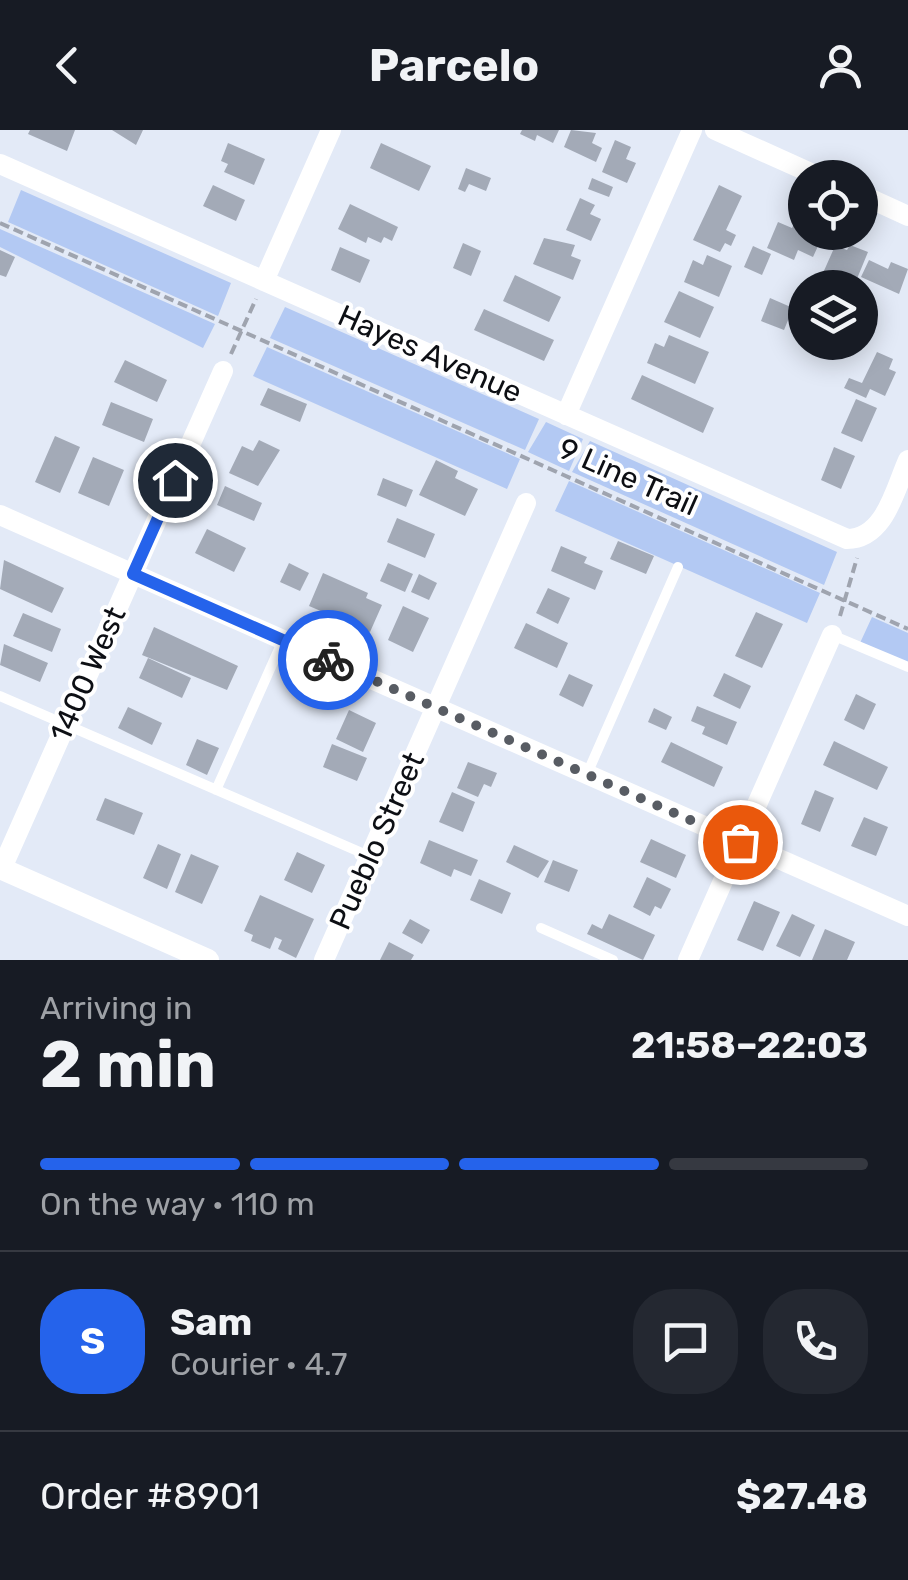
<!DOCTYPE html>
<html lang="en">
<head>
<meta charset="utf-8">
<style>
	:root { --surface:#171b24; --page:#242831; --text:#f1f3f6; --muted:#9ea1a6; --line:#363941; --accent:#2563eb }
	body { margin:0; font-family:Rubik,sans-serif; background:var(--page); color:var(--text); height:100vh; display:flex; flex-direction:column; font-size:38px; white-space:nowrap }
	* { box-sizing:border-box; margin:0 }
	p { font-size:32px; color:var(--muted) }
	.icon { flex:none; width:55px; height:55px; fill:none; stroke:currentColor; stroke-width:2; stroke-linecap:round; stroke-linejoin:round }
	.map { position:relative; height:830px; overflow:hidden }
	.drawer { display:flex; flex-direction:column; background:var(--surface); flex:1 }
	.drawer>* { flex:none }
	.controls { position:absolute; left:788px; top:30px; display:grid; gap:20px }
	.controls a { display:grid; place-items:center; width:90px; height:90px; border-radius:50%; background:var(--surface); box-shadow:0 5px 25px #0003; font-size:50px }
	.pin { position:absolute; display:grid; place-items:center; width:85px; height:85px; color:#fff; margin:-42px; border:5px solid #fff; border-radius:50%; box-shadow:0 2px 10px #0007 }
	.courier { position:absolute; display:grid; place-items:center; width:100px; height:100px; margin:-50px; border:8px solid #2563eb; border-radius:50%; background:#fff; color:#222; box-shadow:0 2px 12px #0007 }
	.headline em { font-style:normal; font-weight:700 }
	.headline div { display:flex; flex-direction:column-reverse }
	.headline { display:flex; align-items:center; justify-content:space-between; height:170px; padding:0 40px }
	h1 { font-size:65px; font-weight:700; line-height:75px }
	.bar { display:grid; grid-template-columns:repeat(4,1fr); gap:15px 10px; align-content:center; height:120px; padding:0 40px }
	.bar i { height:12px; border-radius:8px; background:var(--line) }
	.bar .on { background:var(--accent) }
	.bar p { grid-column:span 4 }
	.line { display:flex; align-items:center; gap:25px; padding:0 40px; border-top:2px solid var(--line) }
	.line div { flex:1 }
	.round { display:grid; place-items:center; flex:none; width:105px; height:105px; border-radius:40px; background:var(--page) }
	header { display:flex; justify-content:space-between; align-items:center; height:130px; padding:0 40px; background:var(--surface); font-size:45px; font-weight:700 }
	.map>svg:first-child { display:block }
	.grass { fill:#b3c9f3 }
	.building { fill:#a3aab7 }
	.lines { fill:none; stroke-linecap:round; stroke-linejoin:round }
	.path { stroke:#9fa4af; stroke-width:4; stroke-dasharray:10 5; stroke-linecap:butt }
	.service { stroke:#fff; stroke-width:10 }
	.minor { stroke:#fff; stroke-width:20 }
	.tertiary { stroke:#fff; stroke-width:22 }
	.done { stroke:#585c63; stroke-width:10; stroke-dasharray:0 18 }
	.route { stroke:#2563eb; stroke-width:12 }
	.labels { text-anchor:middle; stroke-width:8; stroke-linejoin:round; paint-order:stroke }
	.street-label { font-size:30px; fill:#0d0f14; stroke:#fff }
</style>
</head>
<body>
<header><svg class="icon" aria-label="back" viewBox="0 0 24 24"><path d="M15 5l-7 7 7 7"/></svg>Parcelo<svg class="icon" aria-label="person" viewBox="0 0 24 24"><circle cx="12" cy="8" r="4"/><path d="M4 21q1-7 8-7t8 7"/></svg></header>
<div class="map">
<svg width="908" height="830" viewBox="0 0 908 830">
	<rect width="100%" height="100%" fill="#e3eaf7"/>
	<path class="grass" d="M21 60 231 153 218 186 8 92Z
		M0 99 215 194 203 218 0 117Z
		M285 177 539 289 525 320 270 208Z
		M267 217 520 329 507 359 253 246Z
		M546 292 583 309 569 341 528 322Z
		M590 311 837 422 824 455 572 342Z
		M569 351 820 463 807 493 555 381Z
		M872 487 908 503V536L860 513Z"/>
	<path class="building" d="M30 0H75L67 21 28 4Z
		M112 0H143L136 15Z
		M522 0H559L553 13 537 5 535 11 520 4Z
		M571 0 596 3 592 13 602 18 596 32 564 17Z
		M615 10 631 17 626 29 636 33 627 53 602 42Z
		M228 13 265 29 254 55 224 42 228 34 221 31Z
		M381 13 431 36 419 61 370 38Z
		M466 38 491 48 486 61 469 54 465 62 458 59Z
		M592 48 613 57 609 67 588 59Z
		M213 55 245 70 236 91 203 76Z
		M719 55 742 66 726 100 736 105 731 116 725 113 720 122 693 110Z
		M580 68 595 75 590 84 601 89 591 111 566 100Z
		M350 74 398 97 392 111 384 107 381 113 368 107 366 113 338 99Z
		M778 92 792 98 795 92 805 96V102L823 105 813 127 798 120 794 130 767 118Z
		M544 108 575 115 571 126 581 130 573 150 533 134Z
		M463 113 481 121 471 146 453 138Z
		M850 115 868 122 854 156 823 143 835 116 847 120Z
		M753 116 771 124 762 145 744 137Z
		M340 117 370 130 360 153 331 140Z
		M0 120 15 127 6 147 0 145Z
		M707 125 732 136 719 167 684 152 693 130 703 135Z
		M869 130 888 139 891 132 908 139 899 164 861 147Z
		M515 145 561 167 549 192 503 171Z
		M679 161 714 177 700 208 664 192Z
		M770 168 793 178 784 200 761 191Z
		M484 179 554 210 544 231 474 200Z
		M669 205 709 222 695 254 647 233 655 213 664 217Z
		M877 222 893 229 889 239 896 242 885 266 870 259 866 268 844 258 849 248 862 253Z
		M125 230 167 250 157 272 114 252Z
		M642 245 714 278 703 303 631 269Z
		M268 258 307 274 300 292 260 275Z
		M856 269 877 278 862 312 841 303Z
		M111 272 153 289 144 312 102 295Z
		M55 306 80 317 60 363 35 352Z
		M259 310 280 320 258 356 229 343 242 316 253 321Z
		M834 317 855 326 841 359 821 350Z
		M93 327 124 340 109 376 78 363Z
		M436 330 458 341 455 348 478 359 465 386 419 365Z
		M383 348 413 360 406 377 377 365Z
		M225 356 262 373 254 391 217 375Z
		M397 388 435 404 425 428 387 412Z
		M207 399 246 418 234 442 195 423Z
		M618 411 654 426 646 444 610 429Z
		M561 416 587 427 584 433 603 441 595 460 551 441Z
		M4 430 64 458 52 483 0 459Z
		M289 433 309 443 300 461 280 452Z
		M388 433 413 444 405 462 380 451Z
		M323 443 368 463 366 468 382 475 370 502 309 476Z
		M419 444 437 453 429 470 411 462Z
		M548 458 570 468 558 494 536 483Z
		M403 476 429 488 413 522 388 510Z
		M756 482 783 494 762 538 735 526Z
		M23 483 61 499 52 522 13 506Z
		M526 493 568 513 557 538 514 518Z
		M154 497 238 536 227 560 142 525Z
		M4 514 48 533 40 552 0 535Z
		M148 528 191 548 182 568 139 548Z
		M724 543 751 556 740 579 713 566Z
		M569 544 593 555 583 577 559 565Z
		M856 564 876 574 864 600 844 590Z
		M697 576 737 592 727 615 702 604 705 597 691 591Z
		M128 577 162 593 152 615 118 598Z
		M654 578 672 587 666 600 648 592Z
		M349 580 376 593 363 622 336 609Z
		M197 609 219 618 207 645 186 635Z
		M834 611 888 637 877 660 823 635Z
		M671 612 723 637 714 657 661 632Z
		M332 614 367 628 357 651 323 637Z
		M468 632 497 643 491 657 484 654 478 667 457 658Z
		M815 660 834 668 820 702 801 694Z
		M452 662 475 672 463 702 439 692Z
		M105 668 143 683 134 705 96 690Z
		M864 687 888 697 876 726 851 716Z
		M651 709 686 725 676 748 640 732Z
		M429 710 478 730 471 746 454 739 451 747 420 733Z
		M158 714 181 724 167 759 143 748Z
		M514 715 549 731 538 748 506 732Z
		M297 722 325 735 312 763 284 750Z
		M191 724 219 736 202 774 175 762Z
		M553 730 578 740 569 762 544 752Z
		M647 747 671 759 661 779 655 776 650 786 633 777Z
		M479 749 511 763 502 784 470 770Z
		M260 765 314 789 296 828 278 819 282 810 275 807 270 819 251 811 253 805 244 801Z
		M754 771 780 782 763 821 737 810Z
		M609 784 655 805 643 830 587 804 592 794 602 799Z
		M792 784 815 795 800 827 776 816Z
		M410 789 430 800 422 814 402 803Z
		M825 799 855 812 847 830H812Z
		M389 812 414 825 411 830H380Z"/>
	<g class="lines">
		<path class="path" d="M0 93 908 499
			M231 224 256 169
			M840 486 857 428"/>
		<path class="service" d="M832 505 908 537
			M0 566 369 726
			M587 644 678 437
			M216 660 283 510
			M541 798 613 830"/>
		<path class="minor" d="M715 0 822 48
			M0 34 847 409C885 409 895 359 908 330
			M860 64 908 86
			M264 151 331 0
			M566 285 692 0
			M0 385 908 786
			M2 738 223 241
			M324 830 526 373
			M688 830 832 505"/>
		<path class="tertiary" d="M0 738 208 830"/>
	</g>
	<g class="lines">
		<path class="done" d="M328 530 740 712"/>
		<path class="route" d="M175 350 133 444 328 530"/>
	</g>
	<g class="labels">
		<g class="street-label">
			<text transform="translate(430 224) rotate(24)" y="10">Hayes Avenue</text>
			<text transform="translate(628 347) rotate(24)" y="10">9 Line Trail</text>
			<text transform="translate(88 544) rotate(-66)" y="10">1400 West</text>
			<text transform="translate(377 711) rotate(-66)" y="10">Pueblo Street</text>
		</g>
	</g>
</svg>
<div class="controls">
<a><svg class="icon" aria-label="locate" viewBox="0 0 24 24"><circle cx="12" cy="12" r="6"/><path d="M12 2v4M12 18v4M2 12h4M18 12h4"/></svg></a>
<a><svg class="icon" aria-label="layers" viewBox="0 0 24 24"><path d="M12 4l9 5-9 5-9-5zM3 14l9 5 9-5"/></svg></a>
</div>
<div class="pin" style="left:740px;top:712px;background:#ea580c"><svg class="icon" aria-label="bag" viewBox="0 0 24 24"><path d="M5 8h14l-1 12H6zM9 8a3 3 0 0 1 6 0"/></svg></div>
<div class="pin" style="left:175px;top:350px;background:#1f2937"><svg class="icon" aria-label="home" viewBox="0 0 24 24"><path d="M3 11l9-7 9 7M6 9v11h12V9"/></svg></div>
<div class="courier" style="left:328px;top:530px"><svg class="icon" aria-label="bike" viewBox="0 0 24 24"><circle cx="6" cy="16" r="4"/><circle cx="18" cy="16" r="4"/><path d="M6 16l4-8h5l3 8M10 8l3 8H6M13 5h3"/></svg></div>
</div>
<section class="drawer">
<div class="headline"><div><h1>2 min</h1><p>Arriving in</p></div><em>21:58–22:03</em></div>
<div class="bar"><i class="on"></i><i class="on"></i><i class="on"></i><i></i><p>On the way · 110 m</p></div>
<div class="line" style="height:180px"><b class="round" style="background:var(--accent);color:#fff">S</b><div><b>Sam</b><p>Courier · 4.7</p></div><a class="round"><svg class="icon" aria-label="chat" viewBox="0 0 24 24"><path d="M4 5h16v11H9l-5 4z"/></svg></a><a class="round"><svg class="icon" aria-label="phone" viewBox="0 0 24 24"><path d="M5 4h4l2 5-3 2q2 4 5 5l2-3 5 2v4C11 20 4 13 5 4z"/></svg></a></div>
<div class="line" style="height:130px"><div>Order #8901</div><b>$27.48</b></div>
</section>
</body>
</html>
